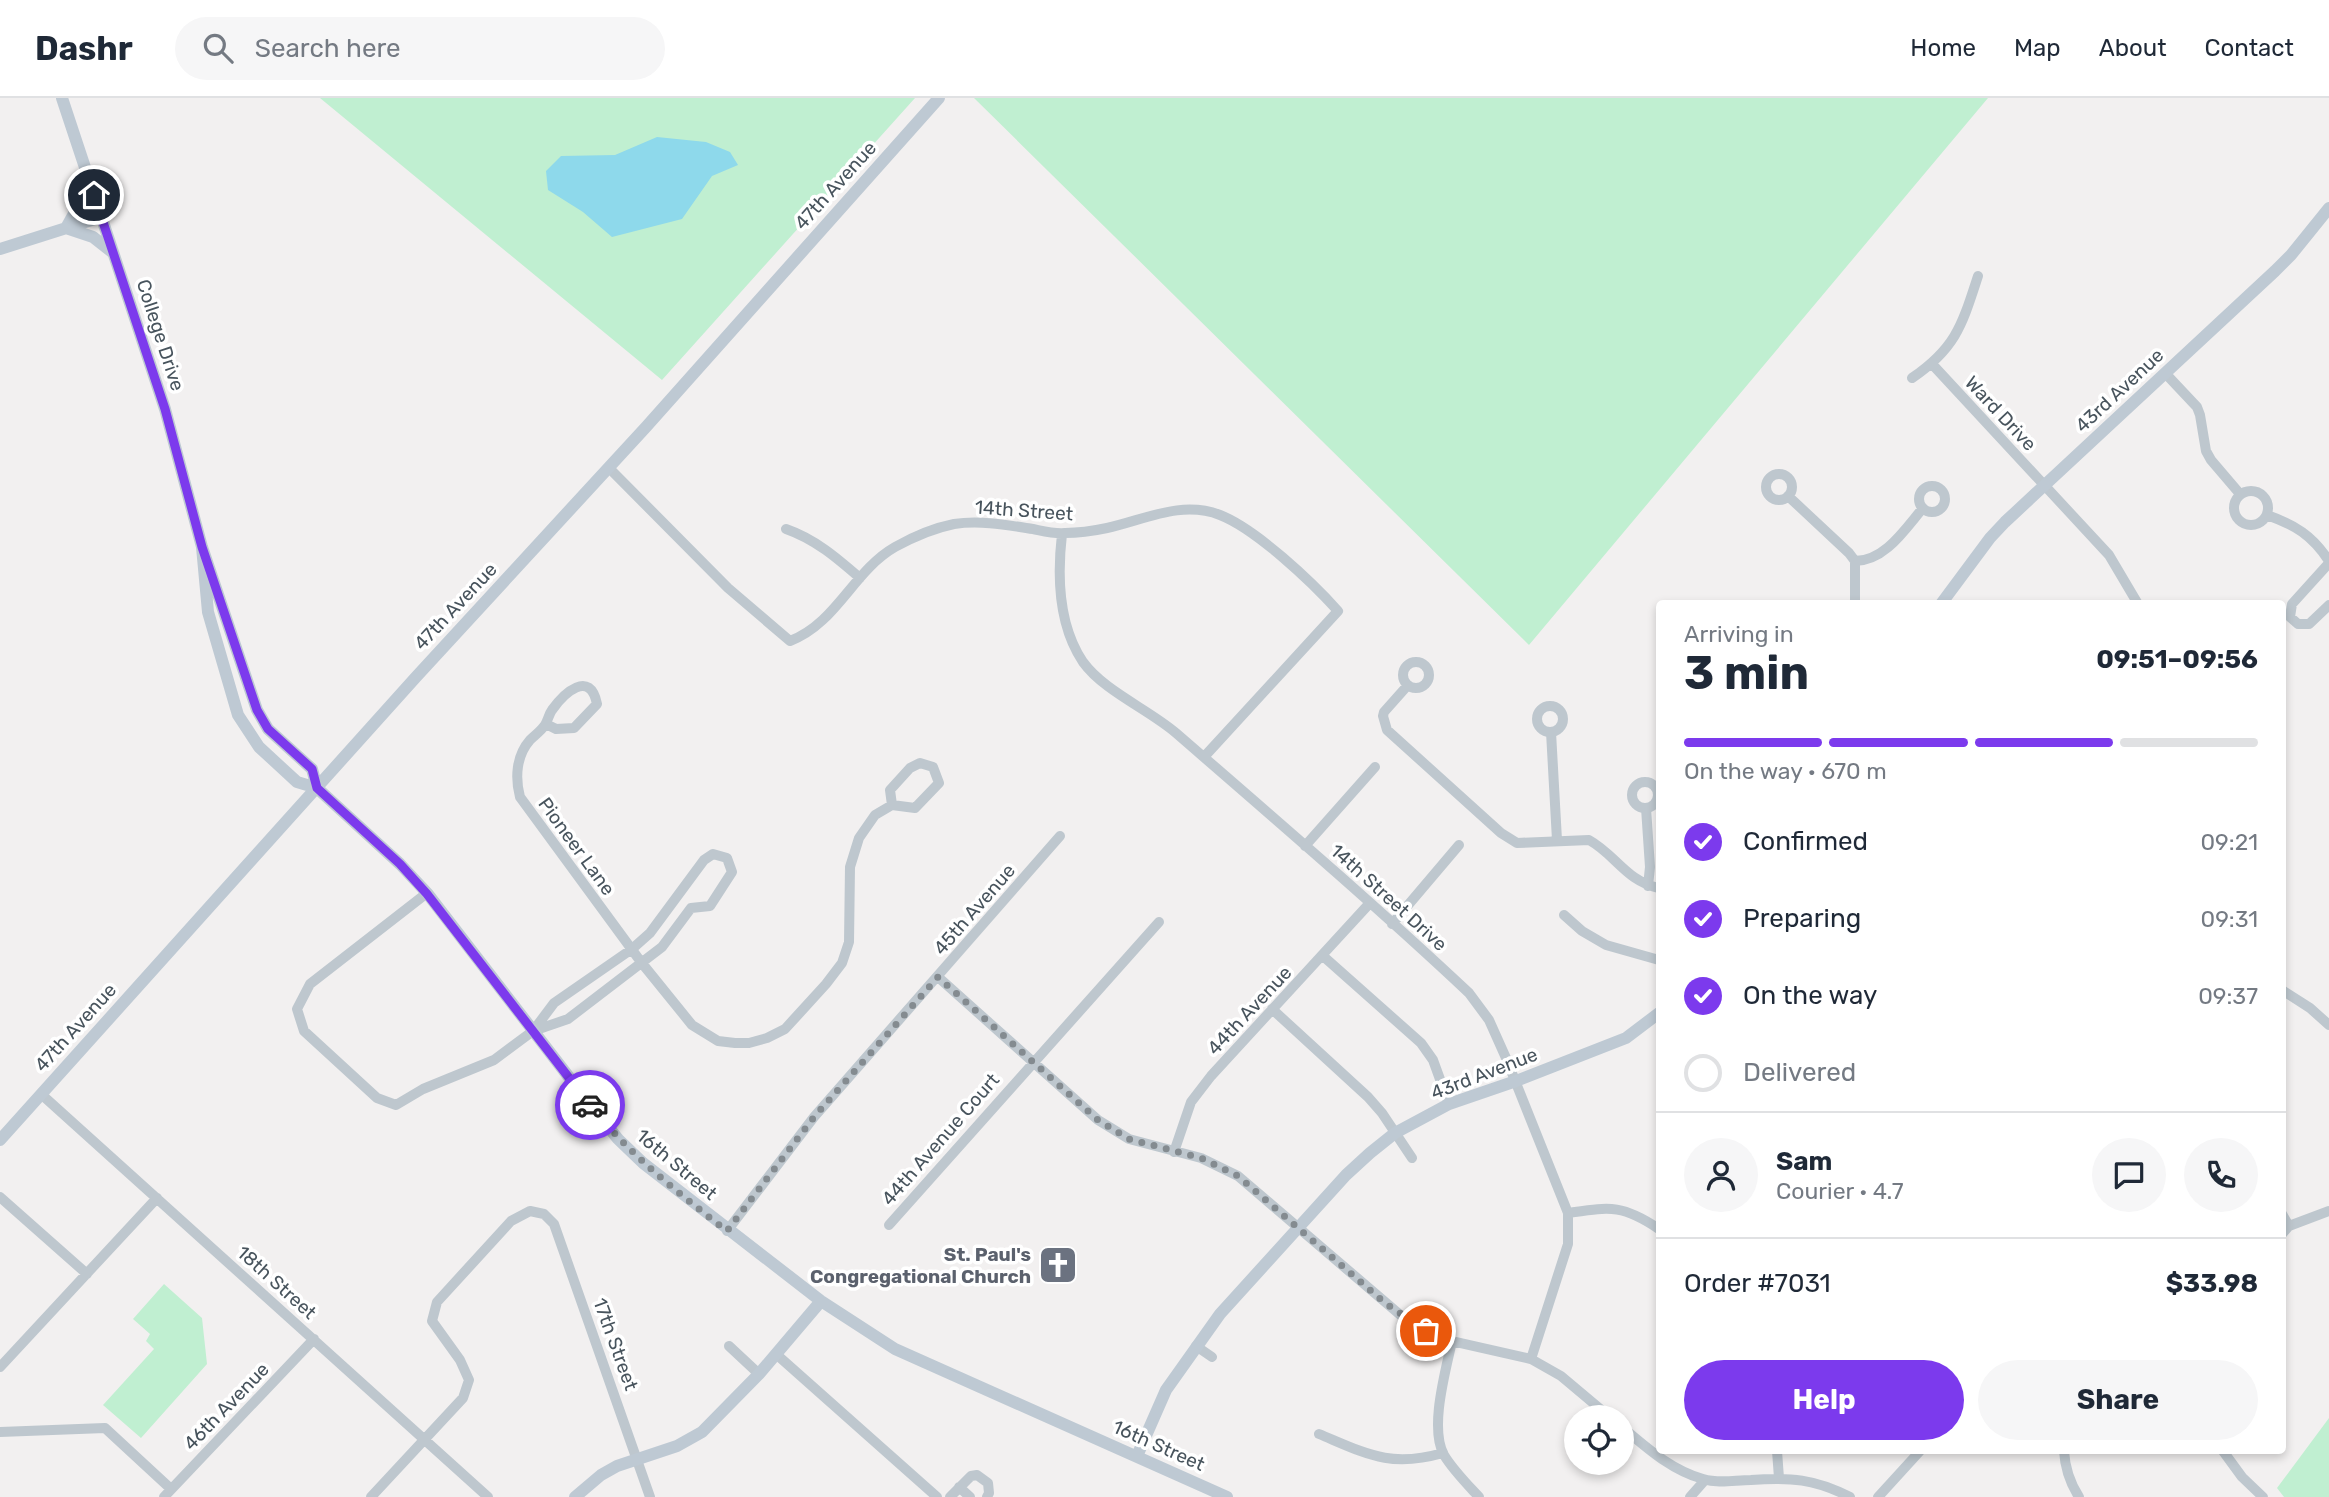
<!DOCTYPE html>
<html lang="en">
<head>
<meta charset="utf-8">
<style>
	:root { --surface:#fff; --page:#f6f6f7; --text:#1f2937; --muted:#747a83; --line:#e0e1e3; --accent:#7c3aed }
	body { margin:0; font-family:Rubik,sans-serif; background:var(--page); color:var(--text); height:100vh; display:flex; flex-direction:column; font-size:26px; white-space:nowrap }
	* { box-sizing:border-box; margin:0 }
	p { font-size:23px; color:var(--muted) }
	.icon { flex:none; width:38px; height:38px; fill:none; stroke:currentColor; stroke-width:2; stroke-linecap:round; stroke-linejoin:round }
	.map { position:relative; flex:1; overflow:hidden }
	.sheet { position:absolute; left:1656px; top:502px; width:630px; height:854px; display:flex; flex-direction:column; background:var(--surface); border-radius:7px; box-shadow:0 4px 10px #0003 }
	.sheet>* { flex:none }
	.tools { position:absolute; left:1564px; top:1307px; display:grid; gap:14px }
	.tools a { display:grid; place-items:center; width:70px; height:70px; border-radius:50%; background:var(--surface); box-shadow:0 4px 10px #0003; font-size:35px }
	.pin { position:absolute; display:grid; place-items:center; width:60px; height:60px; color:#fff; margin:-30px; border:4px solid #fff; border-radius:50%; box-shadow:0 2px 7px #0007 }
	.courier { position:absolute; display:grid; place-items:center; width:70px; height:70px; margin:-35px; border:5px solid #7c3aed; border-radius:50%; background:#fff; color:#222; box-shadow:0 2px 9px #0007 }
	.headline em { font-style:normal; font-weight:700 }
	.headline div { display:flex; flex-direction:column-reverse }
	.headline { display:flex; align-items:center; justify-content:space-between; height:119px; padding:0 28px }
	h1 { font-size:46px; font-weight:700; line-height:52px }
	.bar { display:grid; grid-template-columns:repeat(4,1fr); gap:10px 7px; align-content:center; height:84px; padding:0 28px }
	.bar i { height:9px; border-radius:5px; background:var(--line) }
	.bar .active { background:var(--accent) }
	.bar p { grid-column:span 4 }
	.line { display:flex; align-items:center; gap:18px; padding:0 28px; border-top:2px solid var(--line) }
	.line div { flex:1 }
	.round { display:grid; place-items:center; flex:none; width:74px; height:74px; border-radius:37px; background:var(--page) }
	ol { padding:0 28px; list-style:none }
	li { display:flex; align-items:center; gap:21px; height:77px }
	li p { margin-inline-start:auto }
	li .icon { padding:7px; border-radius:50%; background:var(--accent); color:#fff; stroke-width:4 }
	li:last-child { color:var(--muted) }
	li i { width:38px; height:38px; border:4px solid var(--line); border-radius:50% }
	.cta { display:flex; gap:14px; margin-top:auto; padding:14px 28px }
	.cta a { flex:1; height:80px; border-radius:42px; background:var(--accent); color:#fff; font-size:28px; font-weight:700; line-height:80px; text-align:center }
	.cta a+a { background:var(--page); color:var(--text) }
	header { display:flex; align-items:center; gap:42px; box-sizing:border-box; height:98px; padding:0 35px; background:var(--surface); border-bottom:2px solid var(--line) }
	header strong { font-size:33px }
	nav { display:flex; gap:38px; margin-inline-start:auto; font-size:24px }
	.search { width:490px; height:63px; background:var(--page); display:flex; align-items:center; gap:18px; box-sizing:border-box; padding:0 24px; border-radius:38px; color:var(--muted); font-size:26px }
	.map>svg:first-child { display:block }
	.green { fill:#c0efd1 }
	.water { fill:#8ed9eb }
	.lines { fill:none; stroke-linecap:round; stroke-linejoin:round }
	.street { stroke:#bec7ce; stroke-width:10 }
	.secondary { stroke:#bec9d3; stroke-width:12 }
	.done { stroke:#848b90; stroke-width:7; stroke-dasharray:0 12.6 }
	.route { stroke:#7c3aed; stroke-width:9 }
	.labels { text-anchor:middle; stroke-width:7; stroke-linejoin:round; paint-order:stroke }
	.street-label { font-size:19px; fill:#48545d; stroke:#fff }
	.worship-label { font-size:19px; font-weight:bold; fill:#5b616d; stroke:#fff; text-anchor:end }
</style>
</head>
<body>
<header>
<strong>Dashr</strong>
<div class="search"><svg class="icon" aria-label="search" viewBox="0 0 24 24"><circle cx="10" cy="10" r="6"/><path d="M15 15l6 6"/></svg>Search here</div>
<nav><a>Home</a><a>Map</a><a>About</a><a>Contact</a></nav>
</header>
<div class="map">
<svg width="2329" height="1399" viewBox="0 0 2329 1399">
	<rect width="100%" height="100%" fill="#f2f0f0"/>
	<path class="green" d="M320 0H915L662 282Z
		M974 0H1988L1529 547Z
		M164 1186 202 1220 207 1266 141 1340 103 1307 154 1251 146 1243 150 1236 133 1221Z
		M2329 1320V1399H2284L2277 1390Z"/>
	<path class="water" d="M657 39 706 44 730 54 738 67 712 78 682 121 612 139 583 114 548 92 546 73 561 58 615 57Z"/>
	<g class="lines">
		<path class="street" d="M1932 266 2109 457 2138 506
			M2165 275 2197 309 2200 317 2206 353 2211 362 2240 396
			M1912 280C1956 250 1962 227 1978 178
			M609 370 728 490 790 543C837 525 853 473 895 449 913 439 934 430 954 426 980 422 1007 427 1033 431 1043 433 1054 436 1065 435 1078 435 1093 433 1107 430 1144 422 1181 402 1220 417 1256 431 1312 484 1338 513L1204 659
			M1766 389a13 13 0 1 1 26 0a13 13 0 1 1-26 0Z
			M1919 401a13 13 0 1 1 26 0a13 13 0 1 1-26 0Z
			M2234 410a17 17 0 1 1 34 0a17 17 0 1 1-34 0Z
			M1788 398 1849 455 1855 463V506
			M2267 417C2295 427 2312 437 2329 463
			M786 431C815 441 837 460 860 480
			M1062 436C1057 479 1058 527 1083 564 1104 593 1148 611 1176 635 1274 720 1374 806 1469 895L1489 922 1506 960 1568 1115V1146L1531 1261
			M1855 463C1885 463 1905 431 1923 410
			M2329 465 2292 506 2290 519 2298 526H2309L2329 507
			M1403 577a13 13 0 1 1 26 0a13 13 0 1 1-26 0Z
			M1408 587 1384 614 1383 618 1387 632 1501 735 1517 745 1589 742C1616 757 1626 783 1659 790
			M1537 621a13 13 0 1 1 26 0a13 13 0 1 1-26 0Z
			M546 626 556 631 574 630 597 606C590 571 564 595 552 612 549 616 548 622 545 627 541 633 535 637 530 642 516 658 515 680 520 699L641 864 692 927 718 943 735 945H749L767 940 785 931 826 886 842 865 849 844 850 769 859 740 875 717 892 707 915 710 939 685 933 669 920 665 910 670 890 692 892 707
			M1551 634 1557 742
			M1632 697a13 13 0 1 1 26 0a13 13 0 1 1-26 0Z
			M1646 710 1650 769 1648 788
			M1305 748 1375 669
			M427 795 310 886 297 911 304 933 377 1000 396 1007 423 991 494 962 533 933 554 905 632 851 650 835 704 762 713 756 727 760 732 774 710 808 691 810 662 849 568 921 533 933
			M1564 817 1582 833 1606 847 1659 862
			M1392 826 1459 747
			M1323 858 1421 945 1433 962 1449 1006
			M938 879 1098 1022 1129 1041 1201 1060 1238 1078 1405 1221 1426 1233 1452 1243 1531 1261 1561 1278 1611 1320
			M2282 892 2310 910 2329 927
			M1272 911 1368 999 1382 1015 1412 1060
			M41 996 488 1399
			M1174 1054 1191 1004 1211 978 1369 806
			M0 1099 87 1176
			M1568 1115C1610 1109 1622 1106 1659 1131
			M2282 1116 2289 1128
			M889 1127 1159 824
			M727 1133 814 1019 1060 738
			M2282 1136 2289 1128 2329 1113
			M1452 1243C1446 1272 1429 1330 1444 1357 1453 1372 1467 1386 1479 1399
			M729 1248 759 1276
			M1196 1248 1212 1259
			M776 1256 937 1399
			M0 1269 157 1100
			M1622 1329C1647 1350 1671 1372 1703 1381 1719 1386 1735 1382 1751 1382 1790 1379 1815 1381 1850 1399
			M0 1334 105 1330 171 1391
			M1319 1336C1367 1356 1390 1370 1443 1355
			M1777 1353 1779 1380
			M2064 1353C2065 1370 2070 1385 2079 1399
			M2223 1353 2242 1379 2263 1399
			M959 1389 970 1399
			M164 1399 314 1241
			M371 1399 463 1300 469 1282 460 1262 432 1223 437 1204 511 1123 530 1113 544 1116 554 1126 650 1399
			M950 1399 971 1378 977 1377 988 1385 989 1395 987 1399
			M1690 1399 1705 1382
			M1878 1399 1920 1353"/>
		<path class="secondary" d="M62 0 165 311 202 449 257 612 268 631 312 671 317 690
			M86 79 80 105 66 130 93 139 112 154
			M0 151 101 119
			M202 449 208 514 238 617 259 649 297 684 317 690 400 766 427 795 592 1009 618 1041 643 1065 821 1203 895 1251 1227 1399
			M1941 506 1990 440 2005 424 2275 173 2291 157 2329 110
			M0 1042 416 579 646 329 939 0
			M1137 1358 1166 1292 1220 1216 1346 1077 1370 1055 1395 1035 1449 1006 1516 983 1626 940 1659 915
			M575 1399 601 1377 617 1368 677 1348 702 1334 759 1276 821 1203"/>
	</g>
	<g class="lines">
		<path class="done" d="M590 1007C630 1057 677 1094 727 1133L814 1019 938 879 1098 1022 1129 1041 1201 1060 1238 1078 1385 1205 1426 1233"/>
		<path class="route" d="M94 97 165 311 202 449 257 612 268 631 312 671 317 690 400 766 427 796 590 1007"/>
	</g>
	<defs>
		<symbol id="church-square" viewBox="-11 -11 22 22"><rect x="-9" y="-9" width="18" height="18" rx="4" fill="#6b7280" stroke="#fff"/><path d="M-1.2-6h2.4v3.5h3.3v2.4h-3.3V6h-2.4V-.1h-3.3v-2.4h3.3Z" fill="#fff"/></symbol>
	</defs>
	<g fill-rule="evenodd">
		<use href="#church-square" x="1036" y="1145" width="44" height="44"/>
	</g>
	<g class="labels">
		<g class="street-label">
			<text transform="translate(835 87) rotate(-48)" y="7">47th Avenue</text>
			<text transform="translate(161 237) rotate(72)" y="7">College Drive</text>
			<text transform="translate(2119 292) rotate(-43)" y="7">43rd Avenue</text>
			<text transform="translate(2001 315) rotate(47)" y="7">Ward Drive</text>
			<text transform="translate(1024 412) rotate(4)" y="7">14th Street</text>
			<text transform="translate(455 508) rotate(-47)" y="7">47th Avenue</text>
			<text transform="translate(577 748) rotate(54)" y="7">Pioneer Lane</text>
			<text transform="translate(1389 799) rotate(42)" y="7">14th Street Drive</text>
			<text transform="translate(974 811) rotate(-49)" y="7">45th Avenue</text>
			<text transform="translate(1249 912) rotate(-47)" y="7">44th Avenue</text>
			<text transform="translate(75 929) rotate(-48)" y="7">47th Avenue</text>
			<text transform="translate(1484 975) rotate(-21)" y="7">43rd Avenue</text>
			<text transform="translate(940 1041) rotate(-49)" y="7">44th Avenue Court</text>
			<text transform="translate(677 1066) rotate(40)" y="7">16th Street</text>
			<text transform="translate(277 1184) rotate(42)" y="7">18th Street</text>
			<text transform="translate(616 1246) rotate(70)" y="7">17th Street</text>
			<text transform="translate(226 1308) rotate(-46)" y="7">46th Avenue</text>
			<text transform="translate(1159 1347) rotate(24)" y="7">16th Street</text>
		</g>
		<g class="worship-label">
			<text x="1031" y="1163">St. Paul's<tspan x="1031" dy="22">Congregational Church</tspan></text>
		</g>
	</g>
</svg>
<div class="tools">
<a><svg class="icon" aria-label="locate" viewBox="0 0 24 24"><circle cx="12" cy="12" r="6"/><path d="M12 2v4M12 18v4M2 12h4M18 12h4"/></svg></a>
</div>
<div class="pin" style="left:1426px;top:1233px;background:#ea580c"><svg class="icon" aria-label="bag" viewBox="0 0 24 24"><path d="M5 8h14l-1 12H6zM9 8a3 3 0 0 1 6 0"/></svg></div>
<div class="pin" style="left:94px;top:97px;background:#1f2937"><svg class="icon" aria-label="home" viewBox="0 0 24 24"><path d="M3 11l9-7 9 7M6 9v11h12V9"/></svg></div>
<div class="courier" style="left:590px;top:1007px"><svg class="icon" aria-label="car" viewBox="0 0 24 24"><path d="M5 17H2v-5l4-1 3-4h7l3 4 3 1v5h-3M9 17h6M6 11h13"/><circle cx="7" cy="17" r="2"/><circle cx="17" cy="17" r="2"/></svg></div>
<section class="sheet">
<div class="headline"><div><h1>3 min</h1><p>Arriving in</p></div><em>09:51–09:56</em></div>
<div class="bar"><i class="active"></i><i class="active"></i><i class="active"></i><i></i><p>On the way · 670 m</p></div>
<ol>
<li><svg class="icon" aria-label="check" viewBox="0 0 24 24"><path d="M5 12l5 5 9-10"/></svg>Confirmed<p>09:21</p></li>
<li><svg class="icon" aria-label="check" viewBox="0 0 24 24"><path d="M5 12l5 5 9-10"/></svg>Preparing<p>09:31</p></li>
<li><svg class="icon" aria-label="check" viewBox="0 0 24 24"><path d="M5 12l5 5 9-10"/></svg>On the way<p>09:37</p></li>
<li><i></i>Delivered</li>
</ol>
<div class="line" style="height:126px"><a class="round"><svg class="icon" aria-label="person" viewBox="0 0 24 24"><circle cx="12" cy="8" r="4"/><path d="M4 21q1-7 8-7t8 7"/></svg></a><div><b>Sam</b><p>Courier · 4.7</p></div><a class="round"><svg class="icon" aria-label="chat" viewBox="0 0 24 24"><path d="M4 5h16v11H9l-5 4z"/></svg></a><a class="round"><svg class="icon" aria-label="phone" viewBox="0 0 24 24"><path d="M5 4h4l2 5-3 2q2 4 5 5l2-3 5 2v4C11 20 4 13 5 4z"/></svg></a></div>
<div class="line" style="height:91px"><div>Order #7031</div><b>$33.98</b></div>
<div class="cta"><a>Help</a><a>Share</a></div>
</section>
</div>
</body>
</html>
